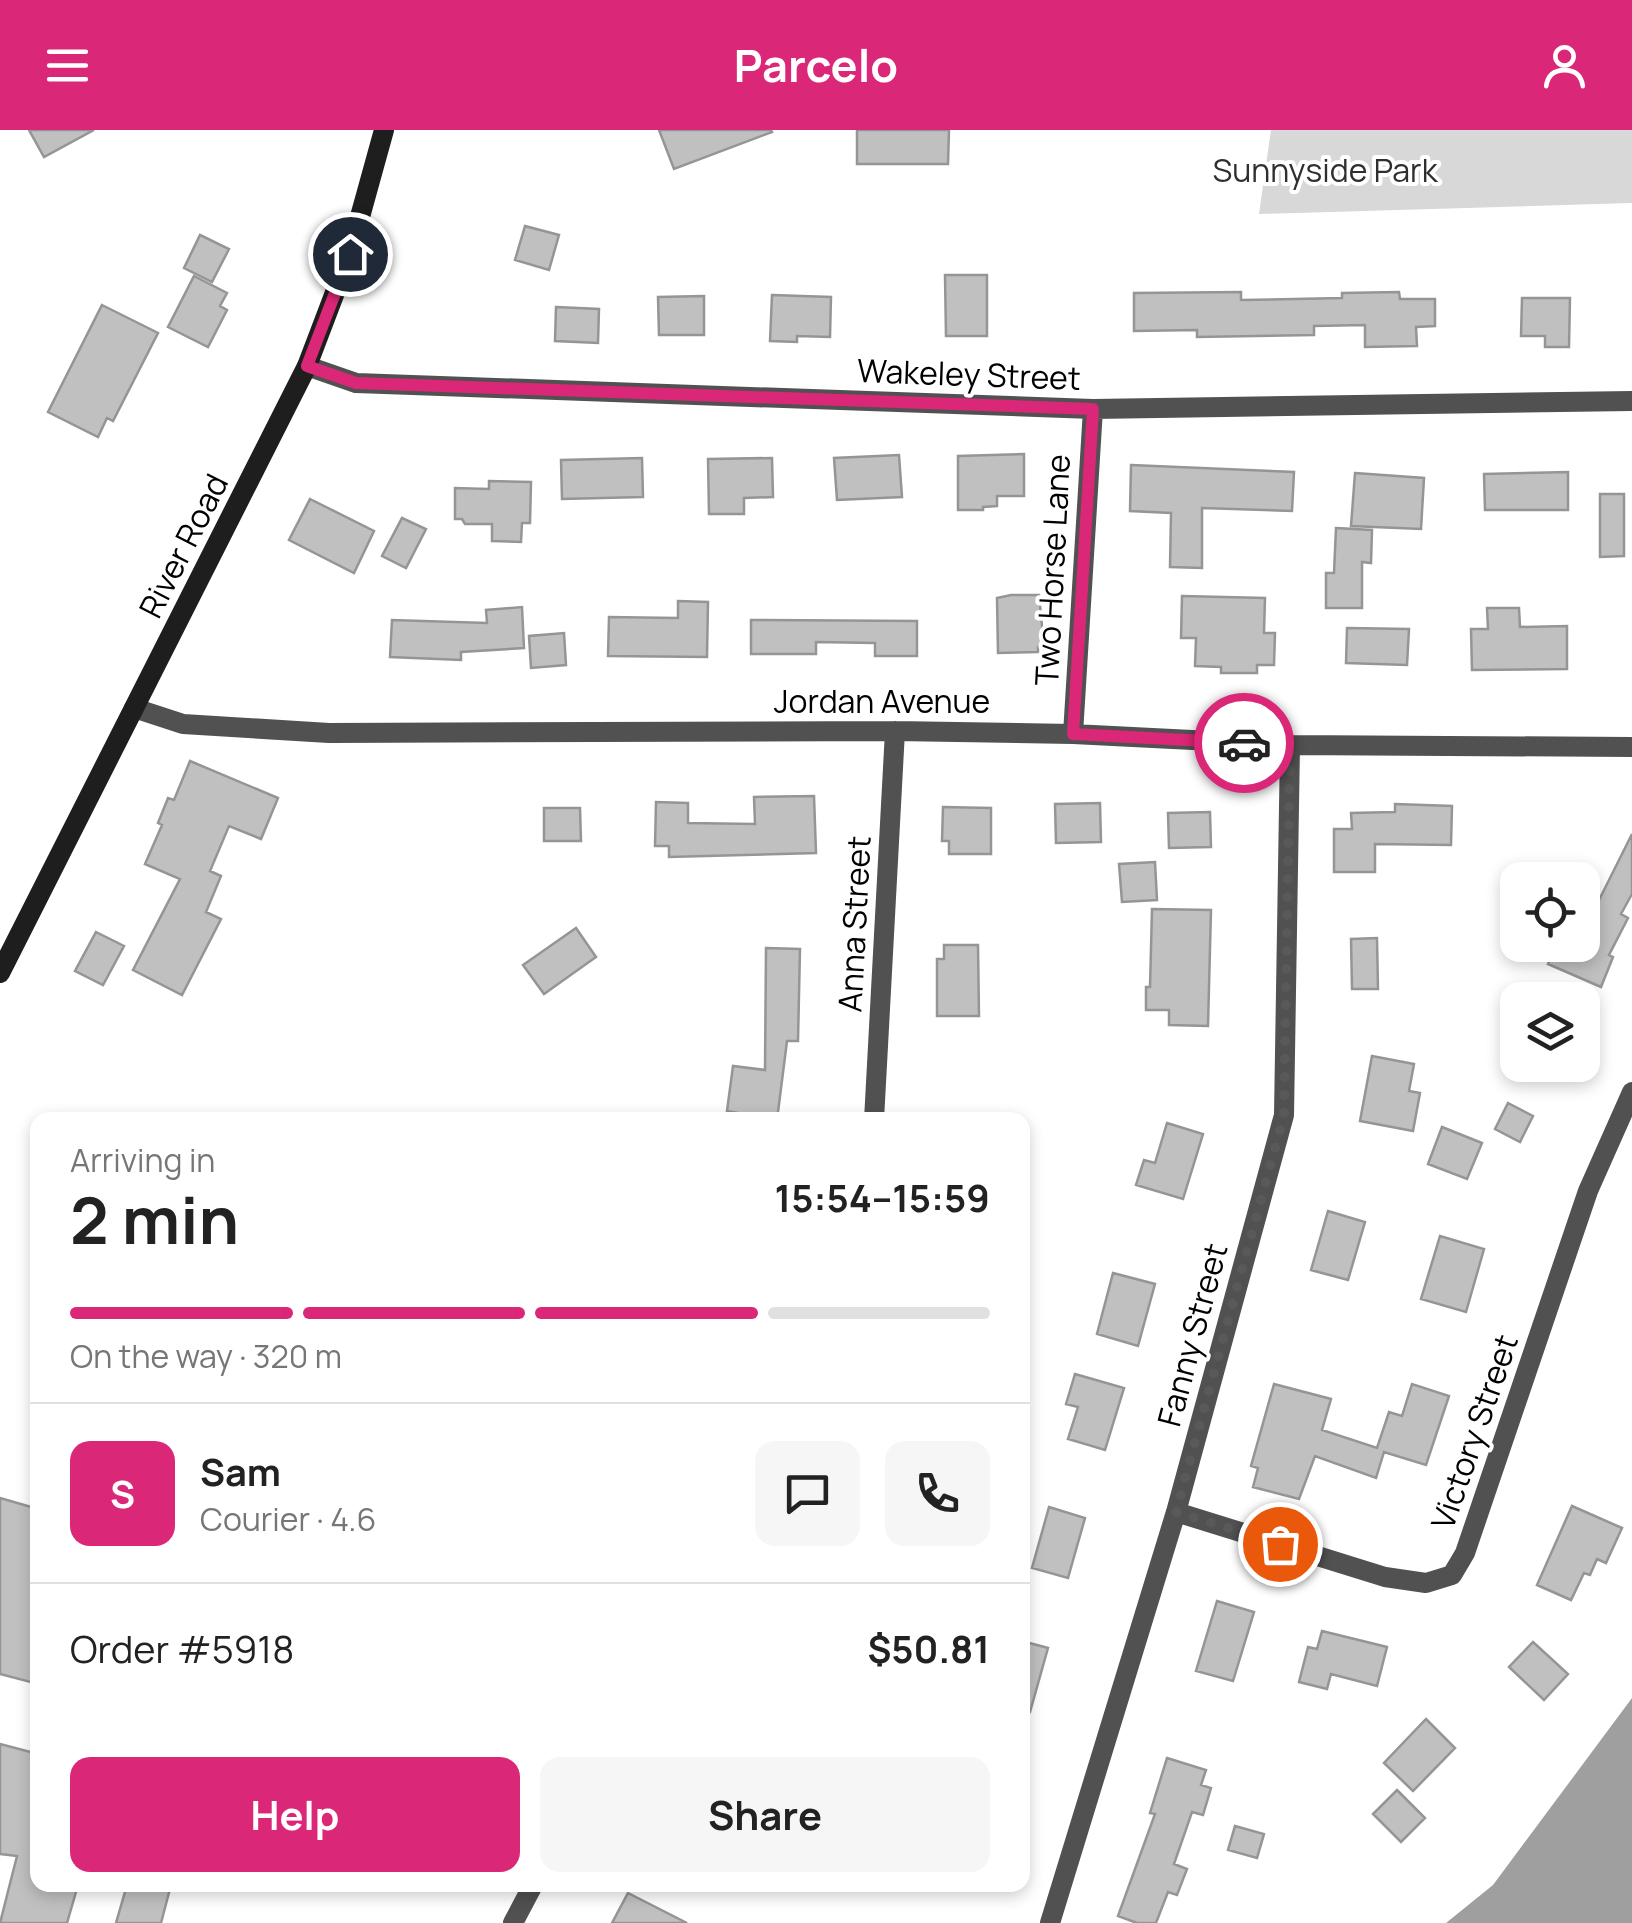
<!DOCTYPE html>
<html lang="en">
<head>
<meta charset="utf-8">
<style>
	:root { --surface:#fff; --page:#f6f6f6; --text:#222; --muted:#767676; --line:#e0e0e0; --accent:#db2777 }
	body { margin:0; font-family:Manrope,sans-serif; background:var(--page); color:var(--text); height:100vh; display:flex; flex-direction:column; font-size:38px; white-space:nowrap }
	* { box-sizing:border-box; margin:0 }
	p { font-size:32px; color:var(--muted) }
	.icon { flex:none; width:55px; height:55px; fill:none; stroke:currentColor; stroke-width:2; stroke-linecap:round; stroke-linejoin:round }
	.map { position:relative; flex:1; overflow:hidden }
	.panel { position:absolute; left:30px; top:982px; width:1000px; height:780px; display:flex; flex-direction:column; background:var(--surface); border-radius:20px; box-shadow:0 5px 15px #0003 }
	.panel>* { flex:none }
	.tools { position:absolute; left:1500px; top:732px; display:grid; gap:20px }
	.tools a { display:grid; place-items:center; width:100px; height:100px; border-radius:20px; background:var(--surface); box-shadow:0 5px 15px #0003; font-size:50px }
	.pin { position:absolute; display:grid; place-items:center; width:85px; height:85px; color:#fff; margin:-42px; border:5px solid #fff; border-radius:50%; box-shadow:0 2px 10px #0007 }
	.courier { position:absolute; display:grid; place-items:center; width:100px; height:100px; margin:-50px; border:8px solid #db2777; border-radius:50%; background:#fff; color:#222; box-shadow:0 2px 12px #0007 }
	.head em { font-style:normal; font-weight:700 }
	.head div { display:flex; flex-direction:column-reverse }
	.head { display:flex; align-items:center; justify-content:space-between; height:170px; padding:0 40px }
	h1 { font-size:65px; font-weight:700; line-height:75px }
	.bar { display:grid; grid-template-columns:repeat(4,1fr); gap:15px 10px; align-content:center; height:120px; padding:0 40px }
	.bar i { height:12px; border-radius:8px; background:var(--line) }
	.bar .on { background:var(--accent) }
	.bar p { grid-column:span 4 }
	.line { display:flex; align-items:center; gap:25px; padding:0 40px; border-top:2px solid var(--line) }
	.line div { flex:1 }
	.round { display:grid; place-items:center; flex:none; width:105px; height:105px; border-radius:20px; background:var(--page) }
	.action { display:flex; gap:20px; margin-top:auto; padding:20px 40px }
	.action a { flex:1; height:115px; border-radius:20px; background:var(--accent); color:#fff; font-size:40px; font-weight:700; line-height:115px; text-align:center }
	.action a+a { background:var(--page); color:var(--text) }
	header { display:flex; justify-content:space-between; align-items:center; height:130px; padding:0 40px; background:var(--accent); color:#fff; font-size:45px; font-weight:700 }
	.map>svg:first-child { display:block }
	.green { fill:#d8d8d8 }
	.water { fill:#9f9f9f }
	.building { fill:#c0c0c0; stroke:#959595; stroke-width:2.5 }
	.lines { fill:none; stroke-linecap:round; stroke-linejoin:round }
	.street { stroke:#515151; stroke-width:20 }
	.secondary { stroke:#1e1e1e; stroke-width:20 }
	.done { stroke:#595959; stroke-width:10; stroke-dasharray:0 18 }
	.route { stroke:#db2777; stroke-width:12 }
	.labels { text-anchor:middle; stroke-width:8; stroke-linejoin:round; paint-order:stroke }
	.park-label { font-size:32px; fill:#2f2f2f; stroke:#fff }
	.street-label { font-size:32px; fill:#000; stroke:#fff }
</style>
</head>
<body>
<header><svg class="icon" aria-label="menu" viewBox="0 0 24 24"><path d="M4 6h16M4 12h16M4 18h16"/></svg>Parcelo<svg class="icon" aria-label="person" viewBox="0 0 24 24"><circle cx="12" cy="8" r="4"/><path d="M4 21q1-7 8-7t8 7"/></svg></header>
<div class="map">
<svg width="1632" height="1793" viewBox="0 0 1632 1793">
	<rect width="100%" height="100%" fill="#fff"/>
	<path class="green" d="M1271 0H1632V73L1259 84Z"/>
	<path class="water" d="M1632 1568V1793H1446L1493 1755Z"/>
	<path class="building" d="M29 0H94L44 27Z
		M659 0H771L772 2 674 39Z
		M857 0H949L948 34H857Z
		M525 96 559 105 549 140 515 130Z
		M200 105 229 119 212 152 184 138Z
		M945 145H987V206H946Z
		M194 146 227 163 220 176 227 180 208 217 168 197Z
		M1241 162V170L1342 168V163L1399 162 1400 169H1435V196L1416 197 1417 216 1365 217V195L1314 196V205L1197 207V200L1134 201V163Z
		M772 165 831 167 830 207 797 206V212L770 211Z
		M704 166V205H659L658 167Z
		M1522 168H1570L1569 217H1545V206H1521Z
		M102 175 158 203 113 291 107 288 98 307 48 282Z
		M556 177 599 179 598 213 555 211Z
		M1024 324V366H997V376L983 377V380H958V326Z
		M899 325 902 367 837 370 834 328Z
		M642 328 643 367 562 369 561 330Z
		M772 328 773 367 744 368V384H709L708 329Z
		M1131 335 1294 342 1292 381 1202 378V438L1170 437 1171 383 1130 381Z
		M1568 342V380H1485L1484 344Z
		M1355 343 1424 348 1421 399 1351 396Z
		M489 351 531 352 530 393H522L521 412 492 411V394H465L462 389H455V358L489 359Z
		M1600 364H1624V426L1600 427Z
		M310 369 374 401 354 443 289 410Z
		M402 388 426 399 406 438 382 426Z
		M1336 398 1372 400 1371 433 1362 432V478H1326V443H1334Z
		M1011 465H1039L1044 517H1038V522L998 523 997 468Z
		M1182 466 1265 468 1264 503H1275L1274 535H1257V543H1221V537L1195 536 1196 508H1181Z
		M678 471 708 472 707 527 608 526 609 487 678 488Z
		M522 477 524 518 461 522V530L390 527 392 490 487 493 486 480Z
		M1487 478H1519L1520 497 1567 496V539L1472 540 1471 499H1488Z
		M751 490 917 491V526H875V513L816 512V524H751Z
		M1347 498 1409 499 1407 535 1346 533Z
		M564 503 566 535 531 538 529 506Z
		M190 631 278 668 261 709 229 696 210 741 221 746 206 782 221 789 182 865 133 840 180 749 145 734 162 695 158 693 168 668 174 670Z
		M814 666 816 723 669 727V716H655L656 672 688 673V693L755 694 754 667Z
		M1100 673 1101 712 1056 713 1055 674Z
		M1395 674 1452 676 1451 715 1375 714V742H1334V699H1352L1351 683 1395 682Z
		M943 677 991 678V724H949V711H942Z
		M544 678H580L581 711H544Z
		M1210 682 1211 717 1169 718 1168 683Z
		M1632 704V764L1621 784 1628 788 1609 825 1613 827 1601 857 1548 834 1556 815H1582V784L1590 788Z
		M1155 732 1157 770 1122 772 1119 734Z
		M1152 779 1211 780 1208 896 1169 895V880H1146V857H1150Z
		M576 798 596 827 544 864 523 835Z
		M96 802 124 816 103 855 75 841Z
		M1377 808 1378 859H1352L1351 809Z
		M944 815H978L979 886H937V829H944Z
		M766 818 800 819 798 911H787L777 990H737L738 983 727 981 733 936 765 940Z
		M1372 926 1414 934 1409 961 1420 963 1413 1001 1360 991Z
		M1508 973 1533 986 1520 1012 1495 999Z
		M1167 993 1203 1004 1183 1069 1136 1055 1144 1030 1155 1033Z
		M1442 997 1482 1013 1467 1049 1428 1034Z
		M1328 1081 1365 1092 1348 1150 1311 1140Z
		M1440 1106 1484 1119 1466 1182 1421 1169Z
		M1113 1143 1155 1154 1138 1216 1097 1204Z
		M1075 1244 1124 1258 1105 1320 1068 1309 1078 1277 1066 1274Z
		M1274 1254 1331 1269 1322 1300 1377 1318 1389 1282 1402 1286 1412 1254 1449 1266 1426 1335 1384 1322 1376 1348 1315 1326 1299 1369 1253 1357 1258 1338 1251 1336Z
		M0 1368 38 1379V1554L0 1544Z
		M1572 1376 1622 1398 1606 1433 1597 1429 1590 1445 1584 1443 1571 1470 1537 1455Z
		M1049 1377 1085 1388 1068 1448 1032 1438Z
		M1217 1471 1254 1482 1233 1551 1196 1541Z
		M1322 1501 1387 1517 1377 1556 1331 1544 1327 1559 1299 1552 1308 1517 1317 1519Z
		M1022 1511 1048 1518 1030 1582H1022Z
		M1533 1512 1568 1544 1544 1570 1509 1537Z
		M1426 1589 1455 1618 1413 1661 1384 1633Z
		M0 1614 38 1624V1755H78L67 1793H0L17 1726 0 1724Z
		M1167 1628 1206 1640 1201 1655 1211 1658 1203 1685 1192 1682 1174 1734 1187 1739 1177 1765 1168 1762 1156 1793H1137L1118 1786 1155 1684 1150 1683Z
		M1397 1660 1425 1688 1401 1712 1373 1684Z
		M1235 1696 1264 1704 1257 1728 1228 1720Z
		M127 1755H171L161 1793H116Z
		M628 1763 687 1793H612Z"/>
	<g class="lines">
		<path class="street" d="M307 236 356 253 1093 279 1632 271
			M134 578 183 594 329 603 895 601 1073 604 1290 615 1632 617
			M1073 604 1093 279
			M874 990 895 601
			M1176 1382 1385 1447 1426 1453 1452 1445 1465 1423 1588 1061 1632 962
			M513 1793 533 1755
			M1050 1793 1176 1382 1284 985 1290 615"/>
		<path class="secondary" d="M0 843 307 236 350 123 384 0"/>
	</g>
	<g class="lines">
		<path class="done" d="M1244 613 1290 615 1284 985 1176 1382 1280 1414"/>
		<path class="route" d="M350 124 307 236 356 253 1093 279 1073 604 1244 613"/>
	</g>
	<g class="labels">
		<g class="park-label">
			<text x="1325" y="52">Sunnyside Park</text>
		</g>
		<g class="street-label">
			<text transform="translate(969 245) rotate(2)" y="11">Wakeley Street</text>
			<text transform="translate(184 416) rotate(-63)" y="11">River Road</text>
			<text transform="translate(1053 440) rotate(-87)" y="11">Two Horse Lane</text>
			<text x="882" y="583">Jordan Avenue</text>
			<text transform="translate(855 794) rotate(-87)" y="11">Anna Street</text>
			<text transform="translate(1193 1205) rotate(-75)" y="11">Fanny Street</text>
			<text transform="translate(1475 1302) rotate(-71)" y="11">Victory Street</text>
		</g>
	</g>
</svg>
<div class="tools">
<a><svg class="icon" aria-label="locate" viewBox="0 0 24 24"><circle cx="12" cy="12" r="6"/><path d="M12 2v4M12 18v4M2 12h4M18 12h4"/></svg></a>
<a><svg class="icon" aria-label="layers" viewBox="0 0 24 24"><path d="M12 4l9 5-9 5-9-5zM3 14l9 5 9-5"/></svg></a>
</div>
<div class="pin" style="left:1280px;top:1414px;background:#ea580c"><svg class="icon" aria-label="bag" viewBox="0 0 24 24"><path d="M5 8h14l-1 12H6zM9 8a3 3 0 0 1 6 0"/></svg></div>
<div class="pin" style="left:350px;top:124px;background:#1f2937"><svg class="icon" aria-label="home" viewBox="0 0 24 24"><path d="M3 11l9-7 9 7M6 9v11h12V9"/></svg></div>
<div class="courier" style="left:1244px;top:613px"><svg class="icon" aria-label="car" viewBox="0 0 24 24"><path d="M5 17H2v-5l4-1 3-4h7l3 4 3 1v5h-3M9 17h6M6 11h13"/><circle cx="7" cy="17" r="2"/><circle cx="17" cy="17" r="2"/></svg></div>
<section class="panel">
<div class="head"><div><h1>2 min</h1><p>Arriving in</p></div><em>15:54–15:59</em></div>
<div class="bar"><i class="on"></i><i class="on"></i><i class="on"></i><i></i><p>On the way · 320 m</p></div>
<div class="line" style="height:180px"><b class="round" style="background:var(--accent);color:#fff">S</b><div><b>Sam</b><p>Courier · 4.6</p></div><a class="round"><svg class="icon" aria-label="chat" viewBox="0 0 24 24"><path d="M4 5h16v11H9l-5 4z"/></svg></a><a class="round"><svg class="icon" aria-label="phone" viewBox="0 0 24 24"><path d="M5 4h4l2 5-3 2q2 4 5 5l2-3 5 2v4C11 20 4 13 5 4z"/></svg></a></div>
<div class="line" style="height:130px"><div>Order #5918</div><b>$50.81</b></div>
<div class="action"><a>Help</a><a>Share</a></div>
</section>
</div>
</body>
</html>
